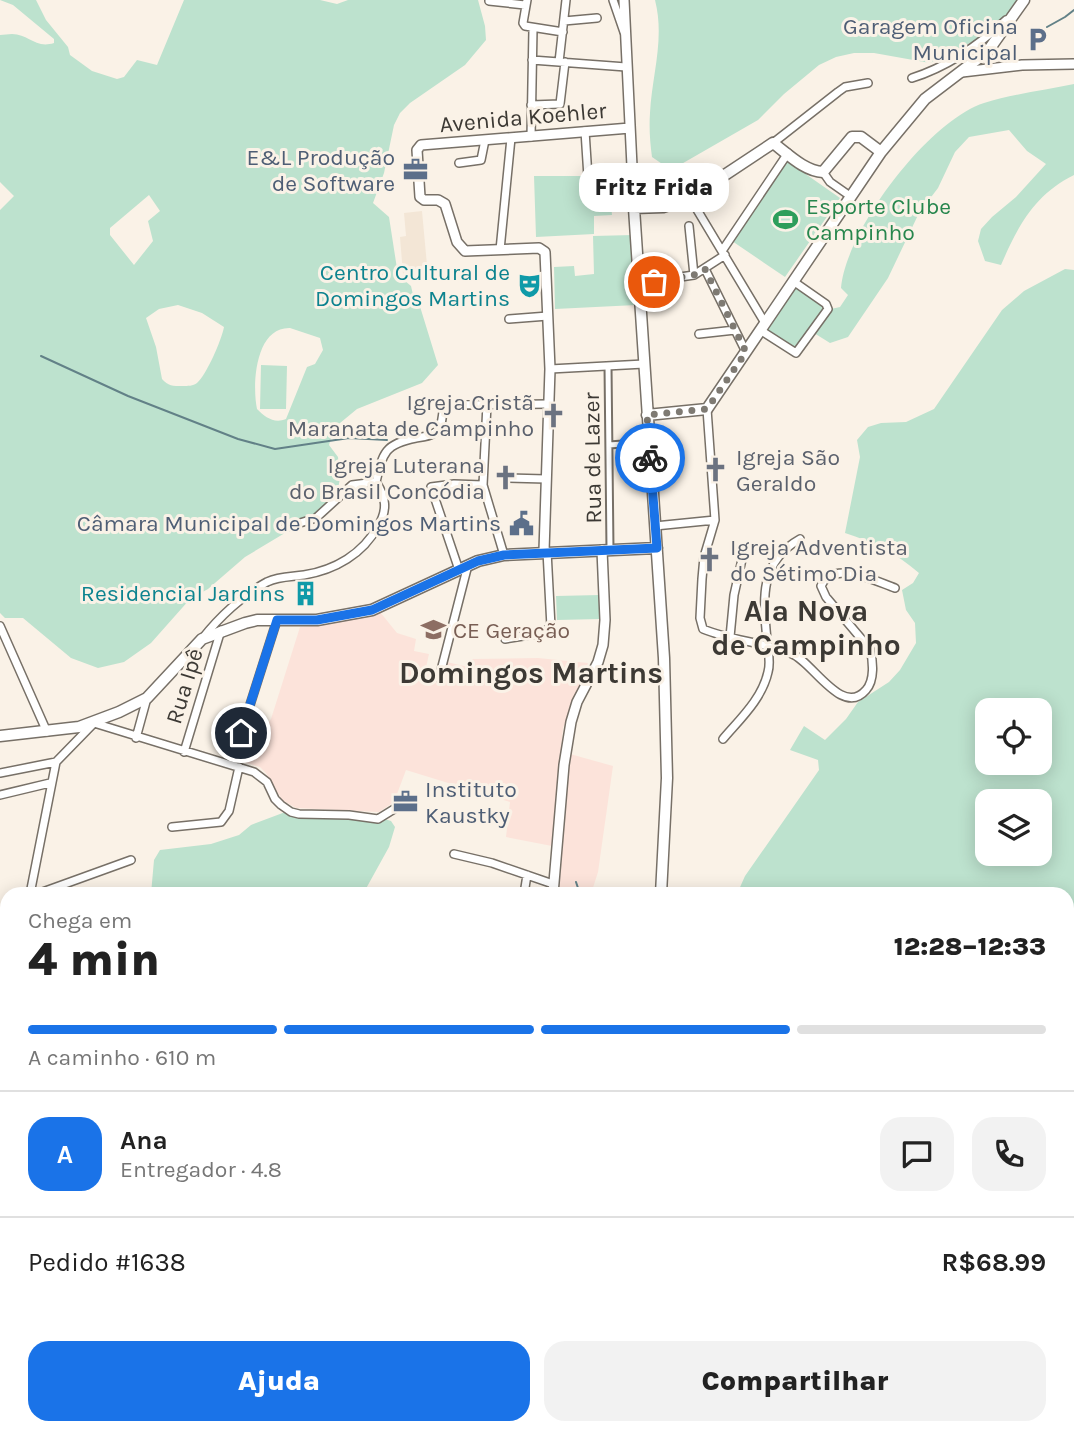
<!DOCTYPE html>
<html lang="pt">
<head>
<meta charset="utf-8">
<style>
	:root { --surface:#fff; --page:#f2f2f2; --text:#222; --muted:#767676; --line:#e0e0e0; --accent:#1a73e8 }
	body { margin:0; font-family:Karla,sans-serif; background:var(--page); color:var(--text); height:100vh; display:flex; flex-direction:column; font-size:26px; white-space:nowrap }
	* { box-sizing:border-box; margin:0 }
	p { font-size:23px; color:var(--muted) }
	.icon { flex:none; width:38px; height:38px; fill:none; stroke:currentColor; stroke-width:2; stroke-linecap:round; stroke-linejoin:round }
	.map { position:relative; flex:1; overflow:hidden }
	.side { position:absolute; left:0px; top:887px; width:1074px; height:548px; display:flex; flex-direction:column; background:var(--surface); border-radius:21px 21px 0 0; box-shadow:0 4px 18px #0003 }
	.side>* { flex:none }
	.tools { position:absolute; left:975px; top:698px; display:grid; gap:14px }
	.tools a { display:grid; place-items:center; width:77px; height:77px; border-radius:14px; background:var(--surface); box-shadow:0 4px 18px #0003; font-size:35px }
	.pin { position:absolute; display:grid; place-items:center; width:60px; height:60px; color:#fff; margin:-30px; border:4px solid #fff; border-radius:50%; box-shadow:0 2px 7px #0007 }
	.courier { position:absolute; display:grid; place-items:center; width:70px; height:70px; margin:-35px; border:5px solid #1a73e8; border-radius:50%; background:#fff; color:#222; box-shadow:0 2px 9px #0007 }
	.bubble { position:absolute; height:49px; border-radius:21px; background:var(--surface); box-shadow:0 4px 18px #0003; font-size:23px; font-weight:800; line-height:49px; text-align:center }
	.overview em { font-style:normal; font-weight:800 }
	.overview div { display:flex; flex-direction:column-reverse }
	.overview { display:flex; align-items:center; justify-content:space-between; height:119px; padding:0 28px }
	h1 { font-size:46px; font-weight:800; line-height:52px }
	.bar { display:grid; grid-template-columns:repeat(4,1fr); gap:10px 7px; align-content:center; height:84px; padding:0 28px }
	.bar i { height:9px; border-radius:5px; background:var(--line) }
	.bar .active { background:var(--accent) }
	.bar p { grid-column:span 4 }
	.line { display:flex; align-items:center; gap:18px; padding:0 28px; border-top:2px solid var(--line) }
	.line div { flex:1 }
	.round { display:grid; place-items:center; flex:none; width:74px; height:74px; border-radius:21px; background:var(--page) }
	.button { display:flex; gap:14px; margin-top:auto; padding:14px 28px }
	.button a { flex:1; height:80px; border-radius:21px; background:var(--accent); color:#fff; font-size:28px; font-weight:800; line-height:80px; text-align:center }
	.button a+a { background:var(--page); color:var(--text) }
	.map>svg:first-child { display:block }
	.industrial { fill:#fce3da }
	.built { fill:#f3e6d6 }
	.green { fill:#bde2ce; fill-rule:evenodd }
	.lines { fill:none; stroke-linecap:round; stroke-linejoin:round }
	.stream { stroke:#628187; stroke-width:2 }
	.pedestrian-casing { stroke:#777067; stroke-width:9 }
	.minor-casing { stroke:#777067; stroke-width:10 }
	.tertiary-casing { stroke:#777067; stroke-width:12 }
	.secondary-casing { stroke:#777067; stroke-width:13 }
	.pedestrian { stroke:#fff; stroke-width:5 }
	.minor { stroke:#fff; stroke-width:7 }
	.tertiary { stroke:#fff; stroke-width:9 }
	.secondary { stroke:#fff; stroke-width:10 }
	.done { stroke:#7e7a73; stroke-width:7; stroke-dasharray:0 12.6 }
	.route { stroke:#1a73e8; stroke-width:9 }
	.labels { text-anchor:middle; stroke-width:6; stroke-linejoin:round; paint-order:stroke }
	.service-label { font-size:23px; fill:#4e5e75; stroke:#faf2e7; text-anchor:end }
	.street-label { font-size:23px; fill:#3c3934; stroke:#faf2e7 }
	.leisure-label { font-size:23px; fill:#27864d; stroke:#faf2e7; text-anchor:start }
	.culture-label { font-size:23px; fill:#0d838f; stroke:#faf2e7; text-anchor:end }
	.worship-label { font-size:23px; fill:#5b616d; stroke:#faf2e7; text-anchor:end }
	.education-label { font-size:23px; fill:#785e54; stroke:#faf2e7; text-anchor:start }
	.district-label { font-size:30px; font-weight:bold; fill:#3c3934; stroke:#faf2e7 }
</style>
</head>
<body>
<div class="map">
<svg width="1074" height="1434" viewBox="0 0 1074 1434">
	<rect width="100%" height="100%" fill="#faf2e7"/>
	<path class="industrial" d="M380 612 397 633 416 639 414 651 429 654 425 672 442 677 447 662 468 667 471 659 538 658 588 663 563 728 552 846 506 837 510 802 406 770 394 802 379 812 296 808 282 800 266 773 260 767 231 758 236 739 248 742 262 732 271 719 300 627 332 624Z
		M570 754 613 766 598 872 591 894H558Z"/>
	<path class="built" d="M422 211 428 276 413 280 410 273 403 274 400 237 406 236 404 213Z"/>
	<path class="green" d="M0 0H36L46 20 68 47 70 55 92 71 117 79 124 77 137 60 157 65 184 0H320L337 4 348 0H478L485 26 486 40 465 65 410 103 400 113 394 125 384 173 373 203 389 217 398 275 411 286 414 299 418 300 438 365 422 383 357 409 334 428 329 445 338 457 340 478 338 489 325 509 245 557 208 589 190 599 151 643 124 662 98 668 71 658 23 618H5L0 613V210L14 196 0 182V35C4 35 8 34 12 34 29 34 35 49 54 43V39L13 5ZM149 195 160 211 148 221 153 241 134 265 110 235V228ZM178 305 202 313 224 327C222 339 206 376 197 383 193 386 188 386 182 386 173 386 168 386 162 379L156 347 146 318 159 309ZM290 328 320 338 323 350 315 364 307 367 286 419C274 424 265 417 257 409 252 385 255 327 290 328Z
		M655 0H1020L988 34 930 63 874 53H854L836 57 819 65 784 94 758 120 671 170 652 157C650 142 649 128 650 113 652 75 665 39 655 0Z
		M1074 84V175C1034 195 1018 226 1001 265L985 261 978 241 981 229 992 217 1016 197 1046 164 1027 151 1009 130 969 137 955 152 938 188 919 213 888 278 848 337 830 343 814 333 831 309 840 307 848 295 841 288C846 230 928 121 984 103 1013 94 1045 90 1074 84Z
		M787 161 840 198 785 277 732 241Z
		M534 176H582L595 183H609L612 215 594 216V234L536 237Z
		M633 235 636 305 555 309 554 267 574 266 575 276 594 274 593 236Z
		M1065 269 1074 270V956L1068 950V894H737L745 876 819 770 818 760 790 750 804 726 825 740 846 719 858 702 889 682 900 670 916 643 915 623 906 610 902 590 913 583 919 573C896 553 873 542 845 533L860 457 857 440 868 427 881 423 906 422 934 409 1002 310 1024 291ZM987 710H1040V763H987ZM987 802H1040V854H987Z
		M796 287 823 306 824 308 797 350 767 331Z
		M261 365 287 366 286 409H260Z
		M600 595V619L557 620 556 596Z
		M288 811 365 813 391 821 395 827 389 847 363 894H151L154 860 160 850 211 844 239 835 251 825Z
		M7 1021V1428H188L187 1434H0V1023Z
		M1074 1126V1164L1069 1173 1074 1193V1434H725L722 1428H1068V1135Z
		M220 1428H336L331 1434H217Z
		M372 1428H457L452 1434H369Z"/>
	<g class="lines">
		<path class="stream" d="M1047 27 1065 17 1074 10
			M41 356 128 396 238 439 275 449 349 438 387 440
			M576 882 580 894
			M1074 1149 1068 1164 1074 1181
			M1074 1305 1069 1335 1074 1357
			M1068 1407H1074
			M728 1428 729 1434
			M400 1434 413 1428"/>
		<defs>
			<path id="pedestrian" d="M608 366 610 550
				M609 445 637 443"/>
			<path id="minor" d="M527 0 523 23 525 26 563 32
				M613 0 624 32
				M489 1 525 5
				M564 21 597 18
				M532 60 626 67
				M559 62 566 0
				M912 78C947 67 979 45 1006 20
				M531 105 560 104 565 62
				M585 131 588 177
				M531 137 533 29
				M773 143 838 92 845 87 868 83
				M459 163 481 160 485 140
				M823 172 830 182 850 196
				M690 198 765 323
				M689 226 694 275
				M500 250 511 138
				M722 251 788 153
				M705 269 746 352
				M639 283 694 275 725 255
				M509 319 548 316
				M760 330 796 353 828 309 826 304 793 281
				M699 334 735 330
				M550 369 644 364
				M487 404 483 485 504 555
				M707 409 715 520 704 557 702 579 700 618 703 629C732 641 764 642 792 654 812 661 842 718 866 690 875 680 873 661 870 649L826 597 821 586C833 559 875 581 895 588
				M649 448 673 446
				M507 478 546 479
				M376 482C383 452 385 444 416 438 423 437 432 436 437 431 444 424 441 413 445 405L548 404
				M655 526 715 520
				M284 528 316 518 352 485 376 482
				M459 570 431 487 454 484 483 485
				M0 626 47 732
				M730 637 734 595 743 555
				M202 639C219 617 243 595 267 582 280 576 291 577 304 575 335 570 363 554 378 526 388 510 386 497 376 482
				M505 639 542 633 551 627 547 551
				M439 678 468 565
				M241 733 277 620
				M136 738 147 698
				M723 739C740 719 762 699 768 672 771 662 768 650 767 640 763 599 759 562 800 539
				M184 752 221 630
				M0 773 56 762
				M0 795 50 783
				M172 827 221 822 229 811 239 767
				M454 854 492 863 553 884
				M30 894 56 762 94 723 254 772 267 782 275 799 281 805 291 812 299 814 349 815 378 819 399 806
				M37 894 131 860
				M524 894 527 875
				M0 944 7 943
				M0 983 7 981
				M1 1021 7 996
				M1068 1022 1074 1019
				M0 1090 7 1092
				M779 1428 785 1434
				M867 1428 868 1434
				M1004 1428 1012 1434
				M209 1434 211 1428
				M335 1434 339 1428"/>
			<path id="tertiary" d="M624 0 634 208
				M962 72 1022 65 1074 64
				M544 551 550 369 545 252 539 248 465 251 457 242 445 204 438 200H424L420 197 417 150 421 145 630 128
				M553 894 564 765 571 722 577 702 598 662 603 645 605 620 602 550"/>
			<path id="secondary" d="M647 415 707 409 881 152 925 99 988 51 1024 0
				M0 736 79 727 119 712 147 698 202 639 245 623 257 620H317L372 610 478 561 504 555 657 548
				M661 894 667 778 664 658 634 208 663 207 690 198 773 143C788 154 804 171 823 172L852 137H861L881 152
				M601 1428V1434"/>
		</defs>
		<use href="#pedestrian" class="pedestrian-casing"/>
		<use href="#minor" class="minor-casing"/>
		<use href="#tertiary" class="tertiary-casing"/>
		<use href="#secondary" class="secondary-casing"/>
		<use href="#pedestrian" class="pedestrian"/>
		<use href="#minor" class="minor"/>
		<use href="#tertiary" class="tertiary"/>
		<use href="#secondary" class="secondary"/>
	</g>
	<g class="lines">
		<path class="done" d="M650 458 647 415 707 409 746 352 705 269 694 275 654 282"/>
		<path class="route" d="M241 733 277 620H317L372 610 478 561 504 555 657 548 650 458"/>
	</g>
	<defs>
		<symbol id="parking-bare" viewBox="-9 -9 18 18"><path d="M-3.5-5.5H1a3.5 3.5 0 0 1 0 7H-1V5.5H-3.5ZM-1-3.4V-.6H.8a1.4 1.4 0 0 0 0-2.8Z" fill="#5c6f8a" stroke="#faf2e7" stroke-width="2.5" paint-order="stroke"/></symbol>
		<symbol id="office-bare" viewBox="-9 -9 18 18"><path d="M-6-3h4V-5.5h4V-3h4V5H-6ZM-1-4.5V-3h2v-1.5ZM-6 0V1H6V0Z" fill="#5c6f8a" stroke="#faf2e7" stroke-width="2.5" paint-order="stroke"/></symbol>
		<symbol id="stadium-bare" viewBox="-9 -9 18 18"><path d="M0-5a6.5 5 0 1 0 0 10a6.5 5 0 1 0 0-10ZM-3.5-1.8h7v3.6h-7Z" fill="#2e9e5b" stroke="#faf2e7" stroke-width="2.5" paint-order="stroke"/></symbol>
		<symbol id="theatre-bare" viewBox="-9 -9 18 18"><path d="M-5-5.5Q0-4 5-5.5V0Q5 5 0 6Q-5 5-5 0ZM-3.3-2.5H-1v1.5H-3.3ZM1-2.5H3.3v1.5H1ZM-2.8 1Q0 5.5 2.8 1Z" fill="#0f9aa8" stroke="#faf2e7" stroke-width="2.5" paint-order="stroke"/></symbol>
		<symbol id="church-bare" viewBox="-9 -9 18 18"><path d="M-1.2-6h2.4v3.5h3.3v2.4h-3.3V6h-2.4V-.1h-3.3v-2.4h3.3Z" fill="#6b7280" stroke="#faf2e7" stroke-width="2.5" paint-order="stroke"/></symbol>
		<symbol id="civic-bare" viewBox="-9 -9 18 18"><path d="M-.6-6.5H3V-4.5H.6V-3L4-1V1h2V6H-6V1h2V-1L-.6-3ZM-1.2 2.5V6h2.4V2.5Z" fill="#5c6f8a" stroke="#faf2e7" stroke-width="2.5" paint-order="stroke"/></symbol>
		<symbol id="building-bare" viewBox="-9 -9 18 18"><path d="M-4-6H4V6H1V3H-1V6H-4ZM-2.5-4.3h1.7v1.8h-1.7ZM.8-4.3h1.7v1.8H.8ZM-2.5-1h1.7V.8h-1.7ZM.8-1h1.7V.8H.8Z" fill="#0f9aa8" stroke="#faf2e7" stroke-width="2.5" paint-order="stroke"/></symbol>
		<symbol id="school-bare" viewBox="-9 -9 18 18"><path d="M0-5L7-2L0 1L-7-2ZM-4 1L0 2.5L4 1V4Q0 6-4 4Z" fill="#8d6e63" stroke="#faf2e7" stroke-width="2.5" paint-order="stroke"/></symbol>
	</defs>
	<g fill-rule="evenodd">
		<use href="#parking-bare" x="1020" y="22" width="35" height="35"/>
		<use href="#office-bare" x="398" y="152" width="35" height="35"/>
		<use href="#stadium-bare" x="768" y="202" width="35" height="35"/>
		<use href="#theatre-bare" x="512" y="268" width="35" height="35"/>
		<use href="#church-bare" x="536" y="398" width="35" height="35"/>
		<use href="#church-bare" x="698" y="452" width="35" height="35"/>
		<use href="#church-bare" x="488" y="460" width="35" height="35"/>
		<use href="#civic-bare" x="504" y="506" width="35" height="35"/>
		<use href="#church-bare" x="692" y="542" width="35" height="35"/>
		<use href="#building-bare" x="288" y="576" width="35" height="35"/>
		<use href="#school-bare" x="416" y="612" width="35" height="35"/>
		<use href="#office-bare" x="388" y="784" width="35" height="35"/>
	</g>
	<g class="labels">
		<g class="service-label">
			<text x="1018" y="34">Garagem Oficina<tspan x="1018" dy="26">Municipal</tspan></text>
			<text x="395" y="165">E&amp;L Produção<tspan x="395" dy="26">de Software</tspan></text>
			<text x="501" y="531">Câmara Municipal de Domingos Martins</text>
			<text x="425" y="797" text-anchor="start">Instituto<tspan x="425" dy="26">Kaustky</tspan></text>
		</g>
		<g class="street-label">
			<text transform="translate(523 117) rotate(-5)" y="8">Avenida Koehler</text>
			<text transform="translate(592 458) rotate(-91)" y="8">Rua de Lazer</text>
			<text transform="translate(184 686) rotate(-73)" y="8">Rua Ipê</text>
		</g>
		<g class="leisure-label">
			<text x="806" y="214">Esporte Clube<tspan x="806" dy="26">Campinho</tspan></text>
		</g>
		<g class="culture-label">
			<text x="510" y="280">Centro Cultural de<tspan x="510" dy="26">Domingos Martins</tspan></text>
			<text x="285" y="601">Residencial Jardins</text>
		</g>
		<g class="worship-label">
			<text x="534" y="410">Igreja Cristã<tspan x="534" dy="26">Maranata de Campinho</tspan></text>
			<text x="736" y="465" text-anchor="start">Igreja São<tspan x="736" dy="26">Geraldo</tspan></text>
			<text x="485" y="473">Igreja Luterana<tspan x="485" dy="26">do Brasil Concódia</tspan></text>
			<text x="730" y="555" text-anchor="start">Igreja Adventista<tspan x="730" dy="26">do Sétimo Dia</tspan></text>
		</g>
		<g class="education-label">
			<text x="453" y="638">CE Geração</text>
		</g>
		<g class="district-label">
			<text x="806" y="621">Ala Nova<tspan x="806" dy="34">de Campinho</tspan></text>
			<text x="531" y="683">Domingos Martins</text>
		</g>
	</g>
</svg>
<div class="tools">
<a><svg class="icon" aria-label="locate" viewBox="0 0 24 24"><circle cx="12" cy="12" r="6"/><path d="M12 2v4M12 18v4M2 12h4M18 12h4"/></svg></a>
<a><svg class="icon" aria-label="layers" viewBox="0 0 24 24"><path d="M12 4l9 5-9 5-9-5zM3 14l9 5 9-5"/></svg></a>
</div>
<div class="pin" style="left:654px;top:282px;background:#ea580c"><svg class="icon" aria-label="bag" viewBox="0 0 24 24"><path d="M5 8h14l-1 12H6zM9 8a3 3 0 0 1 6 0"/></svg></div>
<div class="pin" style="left:241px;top:733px;background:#1f2937"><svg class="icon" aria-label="home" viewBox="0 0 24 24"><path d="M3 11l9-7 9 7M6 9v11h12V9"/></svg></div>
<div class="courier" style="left:650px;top:458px"><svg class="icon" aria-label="bike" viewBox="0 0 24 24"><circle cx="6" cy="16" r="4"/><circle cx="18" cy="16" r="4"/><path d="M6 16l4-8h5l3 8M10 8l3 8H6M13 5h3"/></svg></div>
<div class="bubble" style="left:579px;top:163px;width:150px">Fritz Frida</div>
<section class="side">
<div class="overview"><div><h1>4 min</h1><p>Chega em</p></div><em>12:28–12:33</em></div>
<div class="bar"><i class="active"></i><i class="active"></i><i class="active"></i><i></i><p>A caminho · 610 m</p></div>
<div class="line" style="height:126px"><b class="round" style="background:var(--accent);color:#fff">A</b><div><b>Ana</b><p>Entregador · 4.8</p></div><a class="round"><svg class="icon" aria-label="chat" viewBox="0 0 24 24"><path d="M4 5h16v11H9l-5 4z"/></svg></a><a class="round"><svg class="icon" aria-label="phone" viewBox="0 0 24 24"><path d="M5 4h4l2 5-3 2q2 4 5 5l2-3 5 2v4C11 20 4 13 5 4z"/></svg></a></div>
<div class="line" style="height:91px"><div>Pedido #1638</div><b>R$68.99</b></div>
<div class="button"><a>Ajuda</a><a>Compartilhar</a></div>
</section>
</div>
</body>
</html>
